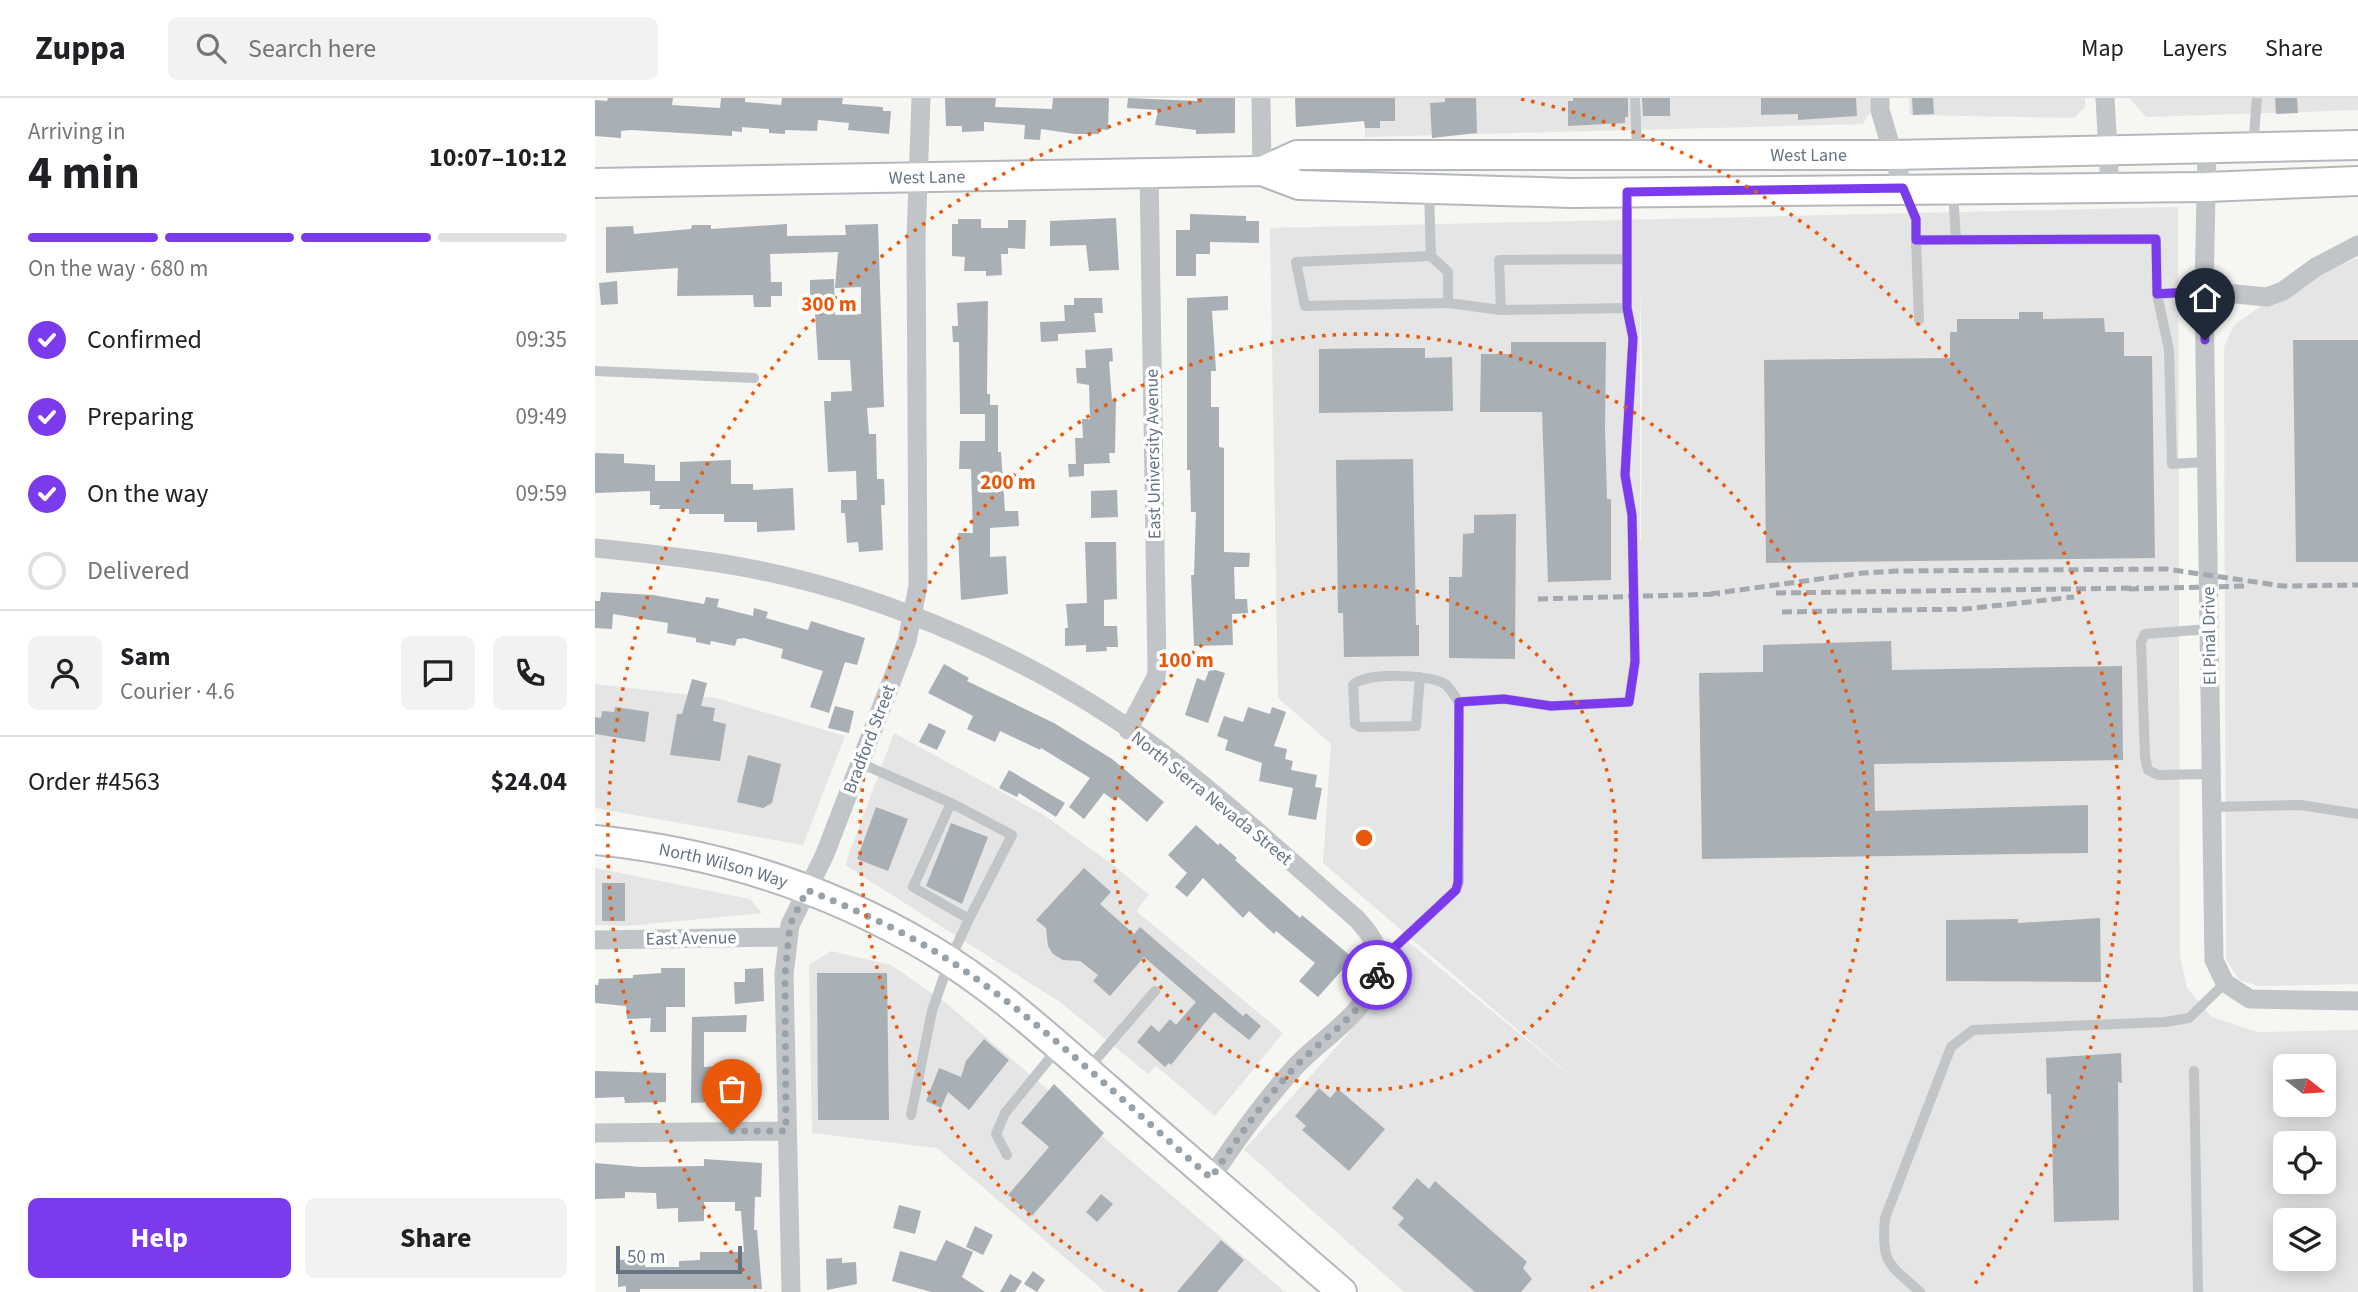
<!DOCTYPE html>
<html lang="en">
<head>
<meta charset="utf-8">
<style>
	:root { --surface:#fff; --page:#f2f2f2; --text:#202124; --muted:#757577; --line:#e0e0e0; --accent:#7c3aed }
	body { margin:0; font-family:"Source Sans 3",sans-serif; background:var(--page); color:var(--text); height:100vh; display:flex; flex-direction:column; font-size:26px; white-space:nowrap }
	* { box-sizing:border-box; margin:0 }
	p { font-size:23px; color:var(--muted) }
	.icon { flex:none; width:38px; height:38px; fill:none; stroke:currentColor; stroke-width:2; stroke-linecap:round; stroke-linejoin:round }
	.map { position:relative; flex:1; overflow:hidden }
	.sheet { display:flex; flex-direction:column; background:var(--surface); width:595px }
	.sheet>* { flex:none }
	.needle { width:46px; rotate:107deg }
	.fabs { position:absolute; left:1678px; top:956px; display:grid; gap:14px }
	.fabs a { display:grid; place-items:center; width:63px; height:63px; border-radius:10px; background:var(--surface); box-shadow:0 4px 18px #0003; font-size:35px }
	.scale { position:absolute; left:21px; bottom:18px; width:126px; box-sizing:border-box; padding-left:7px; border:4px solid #667583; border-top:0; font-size:19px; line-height:24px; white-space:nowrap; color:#667583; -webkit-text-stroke:5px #fff; paint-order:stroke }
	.pin { position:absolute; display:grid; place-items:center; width:60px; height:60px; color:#fff; margin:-72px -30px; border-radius:50% 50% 50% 0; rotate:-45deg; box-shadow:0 0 7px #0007 }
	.pin .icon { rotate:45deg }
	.courier { position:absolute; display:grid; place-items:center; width:70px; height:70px; margin:-35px; border:5px solid #7c3aed; border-radius:50%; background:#fff; color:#222; box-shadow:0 2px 9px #0007 }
	.overview em { font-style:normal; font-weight:700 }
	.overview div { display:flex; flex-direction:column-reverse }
	.overview { display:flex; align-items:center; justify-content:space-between; height:119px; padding:0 28px }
	h1 { font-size:46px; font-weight:700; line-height:52px }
	.bar { display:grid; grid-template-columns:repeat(4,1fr); gap:10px 7px; align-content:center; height:84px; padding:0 28px }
	.bar i { height:9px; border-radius:5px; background:var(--line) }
	.bar .on { background:var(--accent) }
	.bar p { grid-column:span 4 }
	.line { display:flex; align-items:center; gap:18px; padding:0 28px; border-top:2px solid var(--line) }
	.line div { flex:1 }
	.round { display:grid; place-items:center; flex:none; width:74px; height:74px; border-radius:10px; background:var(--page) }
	ol { padding:0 28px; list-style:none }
	li { display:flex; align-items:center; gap:21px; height:77px }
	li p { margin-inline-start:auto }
	li .icon { padding:7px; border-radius:50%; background:var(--accent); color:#fff; stroke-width:4 }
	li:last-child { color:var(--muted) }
	li i { width:38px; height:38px; border:4px solid var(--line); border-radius:50% }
	.action { display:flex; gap:14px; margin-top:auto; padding:14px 28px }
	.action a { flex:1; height:80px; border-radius:10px; background:var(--accent); color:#fff; font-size:28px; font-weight:700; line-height:80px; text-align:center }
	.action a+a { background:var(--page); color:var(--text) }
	header { display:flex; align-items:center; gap:42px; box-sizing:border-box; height:98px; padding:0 35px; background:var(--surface); border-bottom:2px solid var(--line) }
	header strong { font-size:33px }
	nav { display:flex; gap:38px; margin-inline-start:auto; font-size:24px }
	.search { width:490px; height:63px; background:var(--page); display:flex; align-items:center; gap:18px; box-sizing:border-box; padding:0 24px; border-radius:10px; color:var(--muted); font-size:26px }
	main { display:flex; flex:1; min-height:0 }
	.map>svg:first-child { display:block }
	.built { fill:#e4e5e4; fill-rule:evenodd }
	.building { fill:#a8b0b5 }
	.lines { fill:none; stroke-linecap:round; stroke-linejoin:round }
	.secondary-casing { stroke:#b4b8bd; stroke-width:32 }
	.service { stroke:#c1c5c8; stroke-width:10 }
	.minor { stroke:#c1c5c8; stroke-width:19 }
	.secondary { stroke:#fff; stroke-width:28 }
	.rail { stroke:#a4a9af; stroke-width:5; stroke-dasharray:10 5; stroke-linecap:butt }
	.done { stroke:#98a2aa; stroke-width:7; stroke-dasharray:0 12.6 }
	.route { stroke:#7c3aed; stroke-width:9 }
	.ring { fill:none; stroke:#e8590c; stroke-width:3.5; stroke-dasharray:3.5 7 }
	.labels { text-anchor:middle; stroke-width:7; stroke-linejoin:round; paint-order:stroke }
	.street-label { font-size:18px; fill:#667583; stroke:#fff }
	.centre { fill:#e8590c; stroke:#fff; stroke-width:3.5 }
	.ring-label { font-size:21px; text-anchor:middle; font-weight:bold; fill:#e8590c; stroke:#fff; stroke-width:7; stroke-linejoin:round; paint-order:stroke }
</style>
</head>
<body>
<header>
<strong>Zuppa</strong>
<div class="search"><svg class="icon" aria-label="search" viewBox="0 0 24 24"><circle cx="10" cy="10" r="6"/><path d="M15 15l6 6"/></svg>Search here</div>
<nav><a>Map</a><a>Layers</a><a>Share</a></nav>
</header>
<main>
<section class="sheet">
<div class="overview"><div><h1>4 min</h1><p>Arriving in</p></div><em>10:07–10:12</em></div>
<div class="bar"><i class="on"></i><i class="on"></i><i class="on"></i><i></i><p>On the way · 680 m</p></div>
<ol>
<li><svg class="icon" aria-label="check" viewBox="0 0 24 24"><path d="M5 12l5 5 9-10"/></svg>Confirmed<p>09:35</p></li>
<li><svg class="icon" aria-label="check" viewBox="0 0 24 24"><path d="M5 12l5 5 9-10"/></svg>Preparing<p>09:49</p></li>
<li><svg class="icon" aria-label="check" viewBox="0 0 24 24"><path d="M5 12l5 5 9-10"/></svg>On the way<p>09:59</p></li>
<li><i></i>Delivered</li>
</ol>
<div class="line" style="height:126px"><a class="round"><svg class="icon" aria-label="person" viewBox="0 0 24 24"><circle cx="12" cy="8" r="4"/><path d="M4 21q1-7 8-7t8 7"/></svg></a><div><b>Sam</b><p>Courier · 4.6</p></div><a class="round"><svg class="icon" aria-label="chat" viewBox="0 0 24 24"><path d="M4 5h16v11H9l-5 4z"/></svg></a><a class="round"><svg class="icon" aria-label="phone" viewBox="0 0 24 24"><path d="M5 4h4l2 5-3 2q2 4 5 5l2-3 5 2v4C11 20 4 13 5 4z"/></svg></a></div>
<div class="line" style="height:91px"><div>Order #4563</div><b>$24.04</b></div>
<div class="action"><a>Help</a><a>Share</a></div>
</section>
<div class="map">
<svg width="1763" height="1194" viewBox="0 0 1763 1194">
	<rect width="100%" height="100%" fill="#f6f6f3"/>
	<path class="built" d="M769 0H1276L1277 11 1268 26 770 39Z
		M1314 0H1490V9L1479 20 1315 17Z
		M1534 0H1763V12L1551 19Z
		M1583 109 1585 858 1592 890 1617 919 1662 934 1763 932V1194H809L649 1052 746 944 787 892 811 842 995 994 728 765 736 646 683 600 675 130ZM1045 191 1047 264 1046 443 1045 442ZM1690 968H1729V1006H1690ZM1690 1045H1729V1083H1690ZM1690 1122H1729V1160H1690Z
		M1763 160V886L1664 888 1644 882 1631 861 1629 249 1639 227 1700 184Z
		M0 586 121 600 250 638 208 747 0 710Z
		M299 635 449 717 522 770 554 797 541 813 688 935 620 1018 561 968 553 976 465 904 250 767Z
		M0 770 155 801 167 815 32 828 0 827Z
		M236 853 296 867 351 905 690 1194H510L342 1050 217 1035 214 867Z"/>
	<path class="building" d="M13 0H78L77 7 125 10 126 0H150V4L186 7 187 0H248L247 6 288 9V13H296L294 36 253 32 254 25 223 22 222 33 190 32V36L174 35V31L147 29V34L137 33V38L36 32 26 33V40L0 38V2L12 3Z
		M350 0H401L400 9 457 11 458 0H514L513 32 504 31V36H480L446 31 445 42 429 41 430 27 389 24V33L367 34V28H351Z
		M533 0 602 3V0H640V35L601 36V32L560 27 563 12 532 10Z
		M700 0H800V23H785V30H770L769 23 701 29Z
		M850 0H881L882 35 837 40 835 5 850 4Z
		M978 0H1033V19H1030V25L973 28V3H978Z
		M1047 0H1075V18H1048Z
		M1166 0H1261L1262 18 1203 22V16L1166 17Z
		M1317 0H1338L1339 16 1318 17Z
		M1680 0H1702L1703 15 1681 16Z
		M595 116 651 118V123H664V145L615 144V156H601V178H581V132H595Z
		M521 120 524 172 494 173 491 147 455 148V123Z
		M363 121H386V130H413V122H431L430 151 413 150V156H406L407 177 391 178V173H369L370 159 357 158V126H363Z
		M192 126V138L251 137 250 127 283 126 289 309 272 310 274 336H281L282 381H289L290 407H286L288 452 264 454 263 444 252 445 250 415H246V402H262L261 373 233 374 229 303H236V294L257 293 255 262H223L219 199 215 200V182L239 181 240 217 266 216V189L240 190 243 154 175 156 176 184H187V198H176V209H159L158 197 82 198 83 170 11 175V129L38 128 39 136 96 131 97 127H116V131Z
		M22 183 23 206 6 207 4 185Z
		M633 198V212L617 213 621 273H616V309H624V349L629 350V454L655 455 654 469H639L640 501H652L653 515 637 516 638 547 599 548 596 477H599L601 414H596L595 372H592V200Z
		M479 200H507L508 215H499L501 234 463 236V243L446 244 445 224 470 223 469 207H479Z
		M393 203 392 296H395V307H403V354H406L410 413H423L424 428 395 430V459L411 458 413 496 366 502 363 435H378L376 371H364L365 343H390V316H365L364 244H358L357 228H363L362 205Z
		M1424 214H1448V221L1509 220 1510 234H1529V258H1557L1560 460 1171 465 1169 262 1355 260V234H1362V221H1424Z
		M1698 242H1763V464H1701Z
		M916 244H1011L1010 330 1012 401H1016V482L953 484 947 314H885L886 256H916Z
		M517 250 518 263 514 264 517 302H521L520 355H514L515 365 489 366V378L474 379 473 366H481L480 340H488L487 321H495L494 287 482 285 481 270H491L490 252Z
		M797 250H830V260L857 259 858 313 724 315V251Z
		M0 355 29 356V365L60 367V383H85V364L136 362V386H158V392L198 390 200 432 162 434V424H129V416H94V411H64L65 407H55V393L0 395Z
		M818 361 821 527H824V558L749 559 748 515H743L741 362Z
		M522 392 523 419 496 420V393Z
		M921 416 920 561 854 560V479H867L868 436 879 435V417Z
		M490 444H521L522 501 509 502V528H522L523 549H511L512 553 491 554V547L470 548V530H473L471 506 492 505Z
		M6 494 58 497 109 506 111 499 124 501 122 509 158 518 159 510 173 514 171 520 213 532 216 523 270 540 262 567 250 564 234 615 215 609 228 573 186 560 188 551 149 540 142 541 140 548 116 543 115 547 101 544V540L72 535 73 525 18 516 17 531 0 530V503H5Z
		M1296 543 1297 572 1527 568 1528 662 1279 666 1280 713 1493 707V755L1107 761 1104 575 1168 574V547Z
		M349 566 374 580 372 583 459 625 517 661 569 704 552 724 523 699 520 703 509 695 489 721 474 709 495 680 446 650 445 652 405 633 400 644 372 631 378 618 333 595Z
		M615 570 630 575 613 625 590 617 602 580 610 583Z
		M97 581 112 585 106 608 120 610 118 623 131 626 125 663 75 657 82 616H87Z
		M240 608 259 613 254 635 233 630Z
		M20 609 54 614 50 644 0 636V619L6 620 7 613 19 614Z
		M653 609 675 616 677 609 691 614 679 648 692 651 690 661 698 663 696 672 722 677 720 689 727 690 721 722 693 717 698 690 664 683 667 665 630 652 633 642 622 638 629 618 648 624Z
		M334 625 351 633 342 652 324 644Z
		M153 657 186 666 177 705 168 710 142 704Z
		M414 672 470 705 461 719 424 695 422 699 404 690Z
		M281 709 313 721 293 773 262 761Z
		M356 725 393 739 367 806 331 788Z
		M601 727 623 747 625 745 642 760 640 762 705 820 707 817 758 860 723 899 704 883 720 865 681 833 679 836 654 813 648 820 608 780 592 799 580 789 592 775 573 757Z
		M489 770 516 794 505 806 539 836 545 829 648 918 651 915 666 928 654 942 619 914 576 967 574 965 570 969 542 944 556 927 564 934 575 921 581 927 601 904 549 859 515 898 498 883 503 877 485 863 468 862 458 856 453 848 451 830 441 822Z
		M7 785H30V823H7Z
		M1505 820 1506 884 1351 883V822L1423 821V825Z
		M66 870H90V909H71V934H55L56 920 32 921 31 908 0 905V887H3L4 881 38 880V877L66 875Z
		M168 870 169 903 140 906 139 884H150V871Z
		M222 875H292L294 1022H223Z
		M152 917 151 934H109V969L127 968V975H165V1002L96 1005 97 919Z
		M389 941 414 962 374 1012 353 994 346 1010 331 1003 344 970 366 979 371 963Z
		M1526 955 1527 985 1523 984 1524 1122 1459 1124 1456 996H1452L1451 960Z
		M0 973 71 975V1004L30 1005 29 999 0 1000Z
		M459 986 509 1035 437 1118 413 1097 454 1049 426 1025Z
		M724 990 735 1000 743 991 790 1031 754 1073 707 1032 711 1028 700 1018Z
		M109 1061 167 1065 166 1099H160L159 1132H162L167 1191H45V1194H31V1188L23 1189V1162L50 1161V1169H84V1163L105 1162V1154H149L146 1113H140V1104H109V1123L83 1124V1110L62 1111 61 1095 30 1094V1100L0 1101V1065L46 1069 109 1068Z
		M822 1080 834 1091 840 1083 932 1164 928 1170 937 1181 926 1194H880L803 1127 809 1120 797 1110Z
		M506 1096 518 1106 502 1124 491 1114Z
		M304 1107 326 1113 320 1136 298 1130Z
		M380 1128 398 1137 388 1157 371 1149Z
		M351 1142 378 1154 367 1179 390 1194H336L297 1183 305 1153 341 1163Z
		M626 1142 649 1162 622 1194H582Z
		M247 1160V1165L261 1164 262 1186 232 1192 231 1161Z
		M438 1173 450 1182 442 1194 429 1186Z
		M415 1176 427 1183 420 1194H405Z"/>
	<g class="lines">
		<defs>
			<g id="secondary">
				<path id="s1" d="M667 73 702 57H1297L1763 47"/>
				<path id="s2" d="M0 85 667 73 704 87 976 95 1611 89 1763 83"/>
				<path id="s3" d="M0 742C118 754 233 790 335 851 401 890 457 943 514 992 592 1059 669 1127 747 1194"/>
			</g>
		</defs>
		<use href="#secondary" class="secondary-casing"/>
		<path class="service" d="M1040 0 1042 54
			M1658 48 1662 0
			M834 94 836 158 853 174V205L710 208 701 164 836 158
			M1310 94 1321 122V142
			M1358 94 1361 142
			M1032 161 904 162 906 212 1032 210
			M1562 196 1574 252 1577 366 1611 364
			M853 205 906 212
			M1324 222 1321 142 1561 141 1562 196 1609 193
			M0 273 159 280
			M1614 531 1550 536 1546 544 1550 659 1553 672 1563 677 1615 676
			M825 579 821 628 765 629 760 626 758 587C770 574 834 576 850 586 855 590 860 599 864 604L909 601 956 608 1034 604 1040 563 1037 417 1030 377 1038 240 1032 210V98
			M265 665 356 705 318 789 374 821 417 737 356 705
			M1616 709 1706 707 1763 716
			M784 864 861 792 864 784V604
			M492 972 560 893
			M1599 973 1603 1194
			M316 1017 337 913 354 864 374 821
			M412 1057 401 1036 410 1015 464 949
			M1325 1194C1293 1165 1286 1166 1290 1120L1356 949 1378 932 1570 924 1594 920 1630 885"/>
		<path class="minor" d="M666 0 667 73
			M1285 0V12L1308 90
			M1510 0 1515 89
			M1612 50 1609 193 1619 862 1630 885 1655 901 1763 903
			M1609 193 1672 199 1688 193 1721 169 1763 147
			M0 450C49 455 98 460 147 469 290 495 445 563 561 650 631 703 696 764 762 821 777 838 790 855 782 878 769 917 726 941 700 969 668 1004 642 1041 616 1080
			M533 632 561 579 562 571 554 73
			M0 842 193 839
			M0 1035 192 1033
			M196 1194 189 876 195 827 230 756 312 543 323 488 321 141 326 0"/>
		<use href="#secondary" class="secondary"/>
		<path class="rail" d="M1534 491 1650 488
			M1181 495 1544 490
			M1115 496 1268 475 1302 473 1571 471 1688 488 1763 487
			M943 501 1125 496
			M1187 514 1370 511 1479 499"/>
	</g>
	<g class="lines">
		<path class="done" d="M137 1033H191L190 876 195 827 212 792C254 809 297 828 336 851 434 910 529 1005 616 1080 642 1041 668 1003 700 969 727 940 769 916 782 877"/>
		<path class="route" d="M782 877 784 864 861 792 863 784 864 604 909 601 956 608 1034 604 1040 564 1037 417 1030 377 1038 240 1032 210V94L1308 90 1321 121V142L1561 141 1562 196 1609 193 1610 242"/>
	</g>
	<g class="ring">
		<circle cx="769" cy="740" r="252"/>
		<path d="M548 1193A504 504 0 1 1 990 1193"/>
		<path d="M161 1190A756 756 0 0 1 612 1M926 1A756 756 0 0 1 1377 1190"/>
	</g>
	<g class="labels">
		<g class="street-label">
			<text dy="6" stroke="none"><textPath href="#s1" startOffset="550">West Lane</textPath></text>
			<text dy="6" stroke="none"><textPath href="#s2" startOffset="332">West Lane</textPath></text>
			<text transform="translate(558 356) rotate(-91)" y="6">East University Avenue</text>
			<text transform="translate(1614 538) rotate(-91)" y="6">El Pinal Drive</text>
			<text transform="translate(274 641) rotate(-69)" y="6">Bradford Street</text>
			<text transform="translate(617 700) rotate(39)" y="6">North Sierra Nevada Street</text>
			<text dy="6" stroke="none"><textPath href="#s3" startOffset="131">North Wilson Way</textPath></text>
			<text transform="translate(96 840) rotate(-1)" y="6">East Avenue</text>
		</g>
	</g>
	<circle cx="769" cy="740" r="10" class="centre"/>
	<g class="ring-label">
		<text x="234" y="213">300 m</text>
		<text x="413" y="391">200 m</text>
		<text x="591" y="569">100 m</text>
	</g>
</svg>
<div class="fabs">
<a><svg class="needle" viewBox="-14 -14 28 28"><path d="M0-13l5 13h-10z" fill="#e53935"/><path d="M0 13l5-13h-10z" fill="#757577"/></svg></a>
<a><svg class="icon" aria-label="locate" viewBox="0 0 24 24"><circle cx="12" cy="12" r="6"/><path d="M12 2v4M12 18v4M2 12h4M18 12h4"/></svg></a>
<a><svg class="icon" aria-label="layers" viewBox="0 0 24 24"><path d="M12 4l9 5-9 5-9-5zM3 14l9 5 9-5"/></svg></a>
</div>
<div class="scale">50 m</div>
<div class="pin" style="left:137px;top:1033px;background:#ea580c"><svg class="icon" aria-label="bag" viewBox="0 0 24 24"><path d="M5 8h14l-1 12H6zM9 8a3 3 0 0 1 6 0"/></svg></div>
<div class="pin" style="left:1610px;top:242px;background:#1f2937"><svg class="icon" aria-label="home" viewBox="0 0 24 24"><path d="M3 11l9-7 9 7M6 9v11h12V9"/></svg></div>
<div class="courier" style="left:782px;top:877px"><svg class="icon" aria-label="bike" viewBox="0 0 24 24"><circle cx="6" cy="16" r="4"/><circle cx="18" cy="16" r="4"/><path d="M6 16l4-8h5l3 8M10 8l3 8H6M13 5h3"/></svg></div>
</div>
</main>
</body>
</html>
